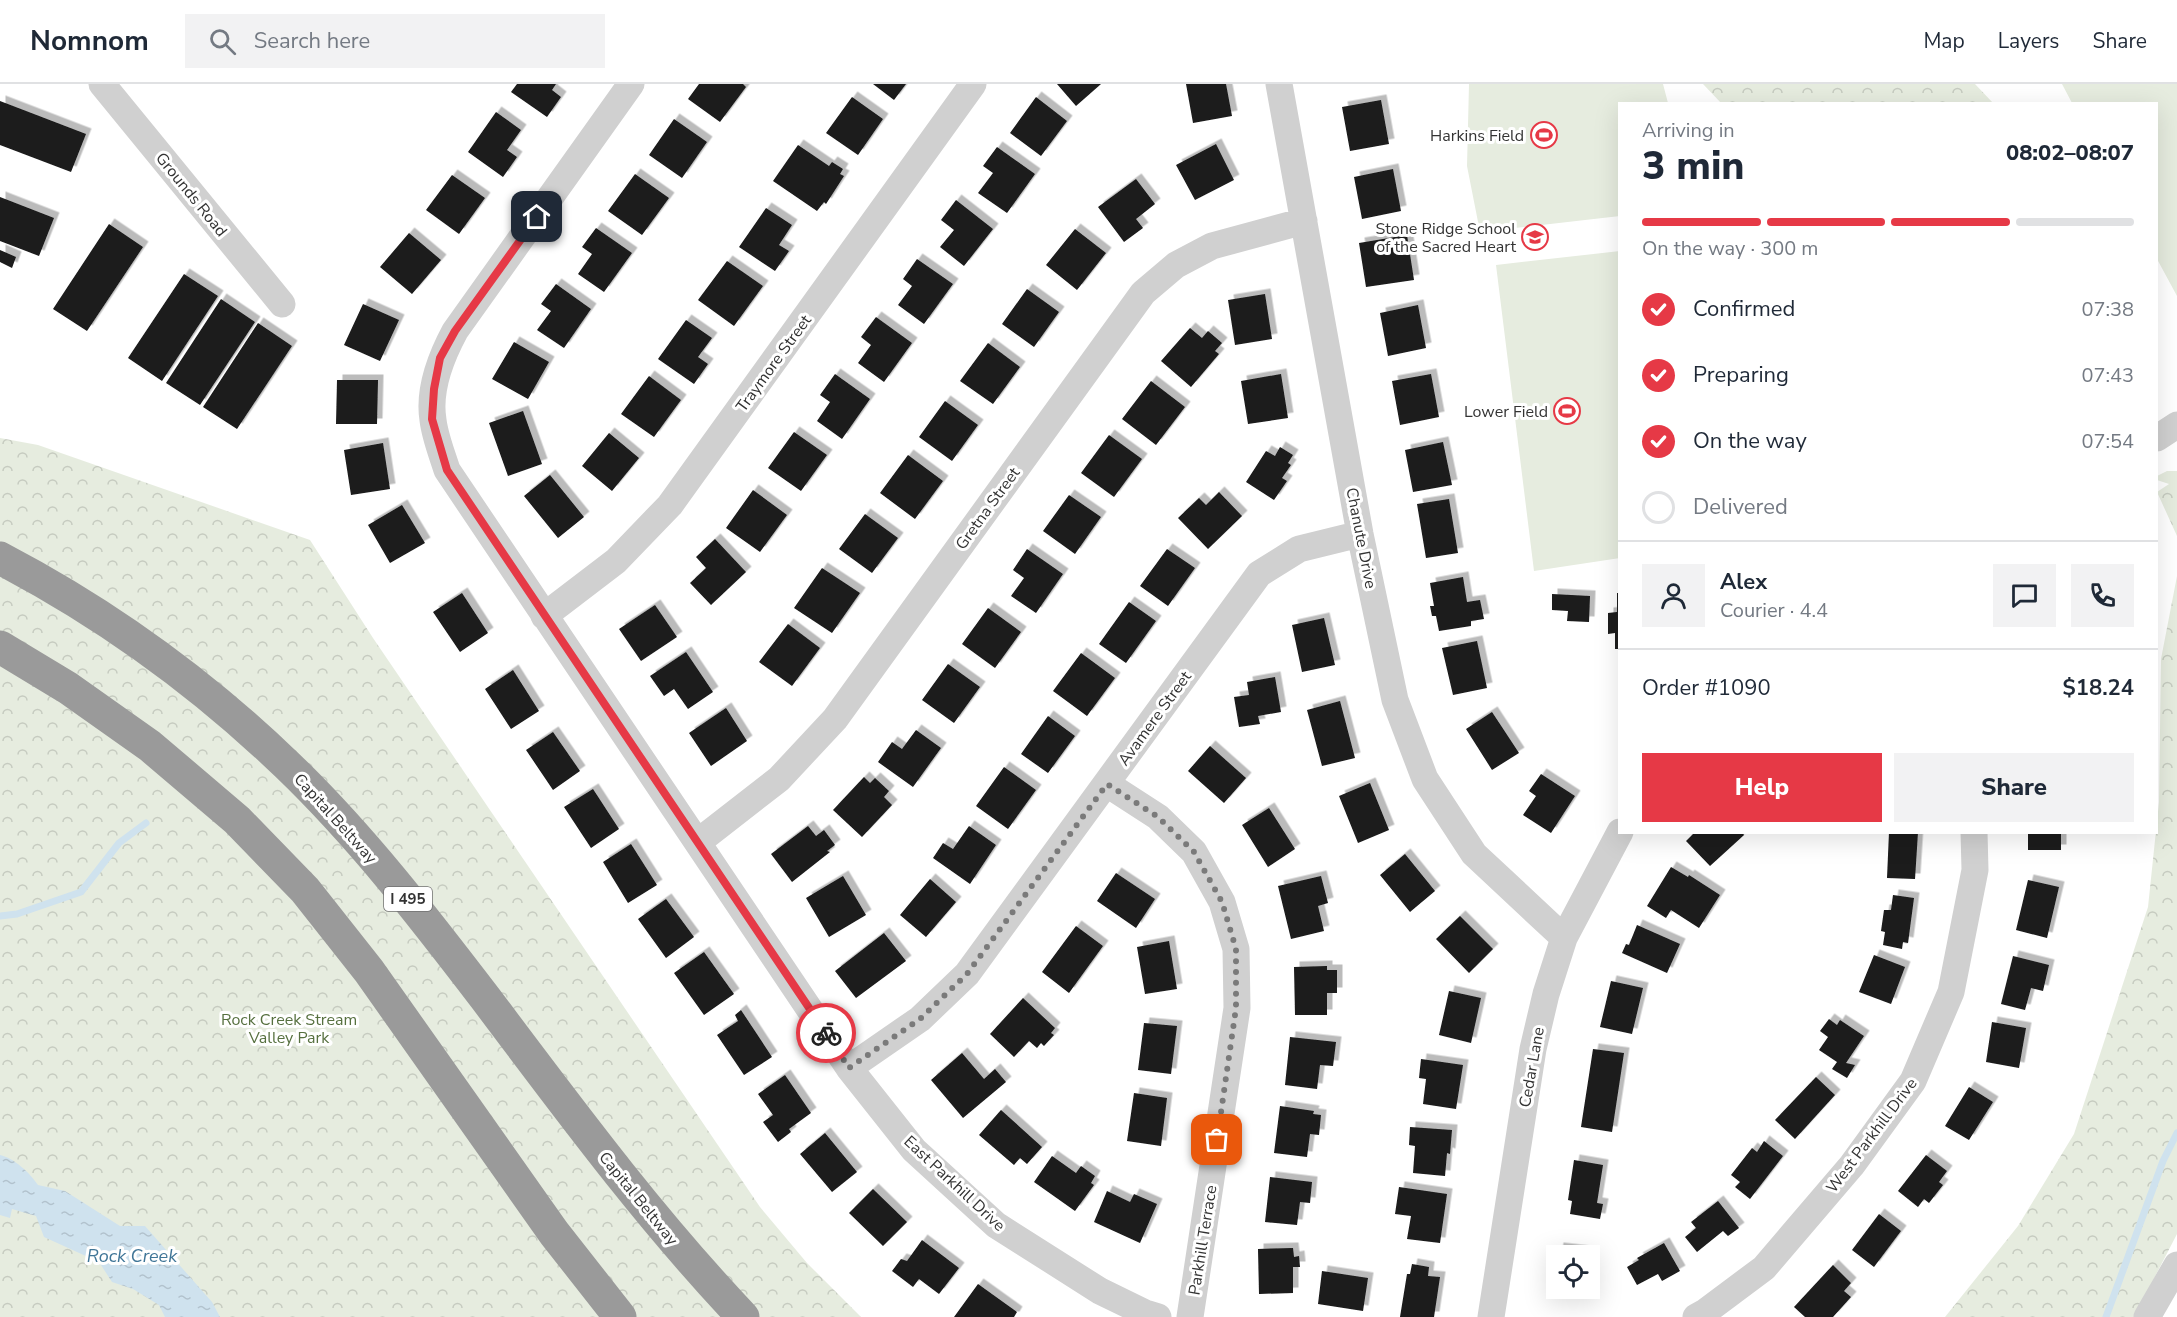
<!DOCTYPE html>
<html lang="en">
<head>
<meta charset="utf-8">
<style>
	:root { --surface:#fff; --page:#f2f2f3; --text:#1f2937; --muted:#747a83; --line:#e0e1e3; --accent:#e63946 }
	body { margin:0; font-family:"Nunito Sans",sans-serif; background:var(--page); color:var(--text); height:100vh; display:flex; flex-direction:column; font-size:22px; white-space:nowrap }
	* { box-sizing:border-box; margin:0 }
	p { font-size:20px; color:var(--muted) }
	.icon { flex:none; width:33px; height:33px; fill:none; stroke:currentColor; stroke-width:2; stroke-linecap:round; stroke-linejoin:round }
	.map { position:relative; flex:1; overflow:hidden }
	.sheet { position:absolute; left:1618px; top:18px; width:540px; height:732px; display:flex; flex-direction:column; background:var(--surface); border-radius:0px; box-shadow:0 6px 24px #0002 }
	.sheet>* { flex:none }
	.buttons { position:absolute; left:1546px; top:1161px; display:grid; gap:12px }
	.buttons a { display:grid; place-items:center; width:54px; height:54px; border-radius:0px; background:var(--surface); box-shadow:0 6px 24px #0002; font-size:30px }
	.pin { position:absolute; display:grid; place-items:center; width:51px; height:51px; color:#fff; margin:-26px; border-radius:12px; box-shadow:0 3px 9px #0006 }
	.courier { position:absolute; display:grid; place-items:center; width:60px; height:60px; margin:-30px; border:4px solid #e63946; border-radius:50%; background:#fff; color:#222; box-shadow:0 2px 8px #0007 }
	.summary em { font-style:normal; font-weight:800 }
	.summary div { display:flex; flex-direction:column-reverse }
	.summary { display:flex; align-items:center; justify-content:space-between; height:102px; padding:0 24px }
	h1 { font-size:39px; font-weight:800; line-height:45px }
	.bar { display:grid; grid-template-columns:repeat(4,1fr); gap:9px 6px; align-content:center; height:72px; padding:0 24px }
	.bar i { height:8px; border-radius:4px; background:var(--line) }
	.bar .selected { background:var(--accent) }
	.bar p { grid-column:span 4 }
	.line { display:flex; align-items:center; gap:15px; padding:0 24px; border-top:2px solid var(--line) }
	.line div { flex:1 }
	.round { display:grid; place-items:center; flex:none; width:63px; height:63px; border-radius:0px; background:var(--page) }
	ol { padding:0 24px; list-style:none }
	li { display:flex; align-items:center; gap:18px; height:66px }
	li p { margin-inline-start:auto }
	li .icon { padding:6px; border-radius:50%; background:var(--accent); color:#fff; stroke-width:4 }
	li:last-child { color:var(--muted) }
	li i { width:33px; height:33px; border:3px solid var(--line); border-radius:50% }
	.button { display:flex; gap:12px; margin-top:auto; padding:12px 24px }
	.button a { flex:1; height:69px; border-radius:0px; background:var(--accent); color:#fff; font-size:24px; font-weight:800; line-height:69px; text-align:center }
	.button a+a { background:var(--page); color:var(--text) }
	header { display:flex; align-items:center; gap:36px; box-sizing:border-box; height:84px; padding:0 30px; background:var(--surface); border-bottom:2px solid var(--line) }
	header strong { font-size:28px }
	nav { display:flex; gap:33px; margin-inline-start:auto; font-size:21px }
	.search { width:420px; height:54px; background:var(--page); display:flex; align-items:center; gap:15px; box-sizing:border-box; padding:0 21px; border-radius:0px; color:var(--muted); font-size:22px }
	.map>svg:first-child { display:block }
	.green { fill:#e6ecdf }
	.forest { fill:url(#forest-crowns) }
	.water { fill:url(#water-ripples) }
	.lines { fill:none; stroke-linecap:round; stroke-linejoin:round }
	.stream { stroke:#cfe2ee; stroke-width:7 }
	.building { fill:#1a1a1a; filter:url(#shadow) }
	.minor { stroke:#d0d0d0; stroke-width:27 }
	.highway { stroke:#9a9a9a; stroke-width:33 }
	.done { stroke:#7a7a7a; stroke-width:6; stroke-dasharray:0 10.8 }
	.route { stroke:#e63946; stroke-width:8 }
	.labels { text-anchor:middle; stroke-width:6; stroke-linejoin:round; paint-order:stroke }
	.shield { fill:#fff; stroke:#707070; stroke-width:1.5 }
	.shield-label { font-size:15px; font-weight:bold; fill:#333 }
	.poi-label { font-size:16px; fill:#333; stroke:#fff; text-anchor:end }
	.street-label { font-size:16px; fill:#333; stroke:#fff }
	.park-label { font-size:16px; fill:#56703f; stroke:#fff }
	.water-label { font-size:18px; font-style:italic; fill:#3f7597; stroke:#fff }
</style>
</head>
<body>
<header>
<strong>Nomnom</strong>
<div class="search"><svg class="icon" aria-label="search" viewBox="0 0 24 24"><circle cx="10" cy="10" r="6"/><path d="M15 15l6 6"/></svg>Search here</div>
<nav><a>Map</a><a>Layers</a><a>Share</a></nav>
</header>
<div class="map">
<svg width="2177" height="1233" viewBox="0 0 2177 1233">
	<defs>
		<pattern id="forest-crowns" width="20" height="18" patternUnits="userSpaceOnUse" patternTransform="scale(1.5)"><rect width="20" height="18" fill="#e6ecdf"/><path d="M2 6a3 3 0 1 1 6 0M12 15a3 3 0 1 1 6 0" fill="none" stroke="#c6cbc0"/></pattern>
		<pattern id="water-ripples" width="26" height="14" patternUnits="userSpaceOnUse" patternTransform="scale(1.5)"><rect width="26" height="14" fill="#cfe2ee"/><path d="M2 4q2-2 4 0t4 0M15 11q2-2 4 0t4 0" fill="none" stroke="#b2c2cd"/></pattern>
		<filter id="shadow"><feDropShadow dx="5.5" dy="-5.5" stdDeviation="0" flood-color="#0004"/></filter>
	</defs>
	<rect width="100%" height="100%" fill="#fff"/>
	<path class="green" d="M1469 0H1663L1668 19 1620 20V132L1480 148 1467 82Z
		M2062 0H2177V212L2157 175V20L2072 19Z
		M1620 167V474L1534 487 1496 181Z"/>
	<path class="forest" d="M1703 0H1975L1993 19H1721Z
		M0 354 38 361 310 456 373 554 760 1123 807 1179 861 1233H0Z
		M2167 387H2177V452L2157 408 2169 400 2157 396V392Z
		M2177 492V1150L2134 1233H1945L2018 1142 2074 1050 2148 823 2159 718 2161 575Z"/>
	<path class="water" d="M0 1071C14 1074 30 1089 38 1101L65 1107 120 1142H145L212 1218 220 1233H165L159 1221 133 1205 112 1198 99 1178 44 1153 36 1132 12 1125 10 1134 0 1131Z"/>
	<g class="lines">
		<path class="stream" d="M0 832 17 830 81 808 119 759 146 739
			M2106 1233 2163 1077 2177 1049"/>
	</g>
	<path class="building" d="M517 0H556L552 6 561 13 547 33 511 8Z
		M699 0H743L746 3 720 38 688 15Z
		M873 0H906L894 16Z
		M1057 0H1101L1076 22Z
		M1186 0H1226L1232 32 1193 39Z
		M852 13 883 35 858 71 826 49Z
		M1036 13 1067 37 1041 72 1010 49Z
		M1381 16 1389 60 1350 67 1342 23Z
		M0 17 86 50 71 88 0 61Z
		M496 28 521 46 507 66 517 73 503 93 468 68Z
		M674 35 707 58 682 94 649 71Z
		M1216 60 1234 96 1195 116 1176 81Z
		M798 61 829 82 832 78 843 85 840 90 844 92 826 120 824 118 817 127 773 97Z
		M997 63 1035 90 1007 129 978 109 993 89 983 82Z
		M1393 85 1401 127 1362 135 1354 93Z
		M635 90 669 114 642 151 608 127Z
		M452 91 485 114 459 150 426 126Z
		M1136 95 1155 120 1136 135 1143 144 1124 158 1098 123Z
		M0 113 54 134 39 172 0 157Z
		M956 116 993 145 964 182 940 163 954 146 941 136Z
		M766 124 792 141 779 161 789 167 775 187 739 163Z
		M109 140 143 163 87 247 53 225Z
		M596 144 632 169 604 208 578 190 592 170 582 163Z
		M1075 145 1106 169 1077 206 1046 181Z
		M409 149 441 176 412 210 380 183Z
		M1407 151 1414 196 1366 203 1359 159Z
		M0 166 16 173 12 184 0 178Z
		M917 175 953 200 924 240 898 221 912 202 903 195Z
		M727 177 763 202 734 242 698 216Z
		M184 190 218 212 162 297 128 274Z
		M556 200 591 225 564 264 537 246 551 227 541 220Z
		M1027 205 1059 228 1034 263 1002 240Z
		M1265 210 1272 255 1235 261 1228 216Z
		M221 215 255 238 200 321 166 299Z
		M363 220 399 236 380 277 344 261Z
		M1418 221 1426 264 1388 272 1380 229Z
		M876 233 912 259 884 298 858 279 871 261 861 253Z
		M686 236 712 254 698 273 708 280 694 300 658 275Z
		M258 239 292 262 237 345 203 323Z
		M1190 244 1202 254 1208 247 1222 259 1215 267 1219 270 1191 303 1161 277Z
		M514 258 549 278 528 315 492 295Z
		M988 259 1020 283 993 320 960 297Z
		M835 290 870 315 842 355 817 337 830 318 820 311Z
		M1281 290 1288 334 1248 340 1241 297Z
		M1431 290 1439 333 1400 341 1392 297Z
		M649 292 681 316 654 353 621 330Z
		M337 296H378L377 340H336Z
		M1151 297 1185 323 1156 361 1122 335Z
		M945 317 978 341 952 377 919 353Z
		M523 327 542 380 508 392 489 339Z
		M794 348 827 371 801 407 768 384Z
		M609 349 639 374 612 407 582 382Z
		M1109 351 1142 375 1114 413 1081 389Z
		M1443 358 1452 401 1413 408 1405 366Z
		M383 359 390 405 351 411 344 366Z
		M1280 363 1293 371 1288 379 1291 381 1282 394 1287 397 1274 416 1246 398 1266 367 1275 372Z
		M908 371 943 397 915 435 880 409Z
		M550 391 584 433 558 454 524 412Z
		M753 406 787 431 760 468 726 444Z
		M1219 408 1242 432 1208 465 1178 434 1199 414 1206 421Z
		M1069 411 1101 433 1075 470 1043 447Z
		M1449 415 1458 469 1426 474 1417 420Z
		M402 421 425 459 390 479 368 441Z
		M865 430 898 454 872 489 839 465Z
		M715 455 746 488 711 521 690 499 706 484 696 473Z
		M1027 465 1063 490 1036 529 1011 512 1024 494 1013 486Z
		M1167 465 1195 484 1168 522 1140 502Z
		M822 484 860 509 832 549 794 524Z
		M1463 493 1467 518 1480 516 1484 535 1471 537V542L1439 547 1436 532H1432L1430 522H1434L1430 499Z
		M462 509 488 549 460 568 433 528Z
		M1617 509H1620V565H1615V549L1608 550V529L1617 528Z
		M1552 510 1590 512 1589 538 1567 537 1568 527 1552 526Z
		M1129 518 1156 537 1126 579 1099 560Z
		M655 521 677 553 641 577 619 545Z
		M988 524 1021 548 995 584 962 560Z
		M1324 534 1335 581 1302 588 1292 541Z
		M788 540 820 564 792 602 759 578Z
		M1477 557 1487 604 1453 611 1442 564Z
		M686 568 713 608 688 625 674 605 664 612 650 592Z
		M1081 569 1115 594 1087 632 1053 607Z
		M948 580 980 603 954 639 922 616Z
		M513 586 539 627 511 645 485 605Z
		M1275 593 1281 628 1258 632 1260 640 1239 643 1234 613 1249 611 1247 598Z
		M1340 617 1355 674 1322 682 1307 626Z
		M726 624 747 657 711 682 689 649Z
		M1492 628 1519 669 1492 686 1466 645Z
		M1048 632 1075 652 1048 689 1021 670Z
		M916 646 941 664 913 703 878 678 892 658 902 665Z
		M553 648 580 687 553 706 526 666Z
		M1210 662 1246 694 1224 719 1188 687Z
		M1004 683 1036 706 1008 745 976 722Z
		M1541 690 1575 712 1551 749 1523 731 1536 712 1529 707Z
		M864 693 870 699 875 694 889 707 884 713 892 721 862 753 833 726Z
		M1370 699 1389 746 1358 759 1339 712Z
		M593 705 619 745 591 764 564 723Z
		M1269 724 1295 765 1268 783 1242 741Z
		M808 742 816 752 824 746 835 761 827 767 830 768 792 798 771 770Z
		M969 742 996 761 970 800 933 774 943 759 953 765Z
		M1695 748H1742L1744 751 1710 782 1686 757Z
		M1889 748H1918L1915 795 1887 794Z
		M2028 748H2061V766H2028Z
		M631 760 657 801 628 819 603 778Z
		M1405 770 1435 807 1410 828 1380 791Z
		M1671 783 1688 793 1689 791 1720 811 1699 844 1671 826 1666 834 1647 822Z
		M1116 789 1155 815 1136 844 1097 817Z
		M843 792 866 831 829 853 806 814Z
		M1321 792 1328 819 1318 822 1324 847 1291 855 1278 802Z
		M930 795 956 818 926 853 900 831Z
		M2028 796 2059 803 2047 854 2016 846Z
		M1893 811 1914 814 1908 859 1903 858 1902 865 1883 861 1885 848 1881 847 1884 826H1891Z
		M666 815 694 853 666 874 638 835Z
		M1460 832 1493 865 1469 889 1436 855Z
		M1637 841 1680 860 1667 889 1622 869 1626 860 1629 861Z
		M1076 842 1103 862 1069 909 1042 888Z
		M884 849 906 877 856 914 835 887Z
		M1169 857 1177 905 1145 910 1137 863Z
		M704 868 734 910 704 931 674 889Z
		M1874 871 1905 883 1891 920 1859 908Z
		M2013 872 2049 881 2043 907 2031 904 2025 926 2001 920Z
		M1327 882V886H1337V909H1327V931H1295L1294 883Z
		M1611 897 1643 904 1632 950 1600 943Z
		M1449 907 1481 914 1471 959 1439 951Z
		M1023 914 1055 944 1051 949 1054 951 1044 962 1041 959 1037 964 1029 957 1014 973 990 950Z
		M741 926 772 973 744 991 717 951 738 937 735 931Z
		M1829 935 1837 941 1840 936 1864 952 1846 979 1855 981 1847 994 1832 985 1837 978 1819 966 1828 953 1820 947Z
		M1992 938 2026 944 2019 984 1986 978Z
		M1144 939 1177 942 1171 990 1138 986Z
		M1290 953 1336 958 1333 982 1320 981 1317 1005 1285 1001Z
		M1593 965 1624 969 1612 1048 1581 1043Z
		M962 969 984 995 995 985 1006 998 963 1034 931 996Z
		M1421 975 1463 981 1456 1025 1423 1020 1426 995 1419 994Z
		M785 991 811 1029 789 1045 791 1048 778 1058 763 1038 773 1031 758 1010Z
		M1816 993 1835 1011 1795 1055 1775 1036Z
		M1969 1003 1993 1018 1969 1056 1945 1042Z
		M1134 1009 1167 1014 1161 1062 1127 1057Z
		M1280 1022 1314 1027 1313 1030 1321 1031 1319 1051 1310 1050 1307 1073 1274 1069Z
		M1001 1026 1042 1063 1027 1080 1020 1074 1014 1081 979 1051Z
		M1410 1043 1452 1046 1450 1070 1447 1069 1445 1092 1413 1089 1415 1062 1409 1061Z
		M825 1049 857 1088 832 1108 800 1070Z
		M1764 1057 1783 1072 1750 1115 1735 1103 1740 1098 1731 1091 1752 1064 1757 1068Z
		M1926 1071 1947 1087 1939 1098 1943 1101 1929 1119 1924 1115 1918 1123 1898 1107Z
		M1052 1072 1076 1089 1081 1082 1095 1092 1091 1099 1094 1101 1075 1127 1034 1098Z
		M1574 1076 1603 1081 1597 1119 1603 1120 1600 1135 1570 1130 1572 1117 1568 1116Z
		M1270 1093 1312 1098 1310 1119 1300 1118 1297 1141 1265 1138Z
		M1399 1103 1447 1110 1440 1159 1407 1155 1411 1132 1395 1130Z
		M873 1105 907 1138 883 1162 849 1129Z
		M1107 1107 1130 1118 1134 1110 1157 1120 1140 1159 1094 1138Z
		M1718 1117 1739 1144 1728 1152 1723 1147 1697 1168 1685 1153 1696 1144 1691 1138Z
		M1879 1130 1901 1147 1874 1183 1852 1166Z
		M922 1156 959 1184 939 1210 919 1195 913 1203 892 1187 901 1175 907 1177Z
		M1664 1159 1680 1187 1662 1197 1658 1190 1637 1201 1627 1183 1639 1176 1637 1174Z
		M1293 1164 1294 1173 1299 1172 1300 1183H1293V1209L1259 1210 1258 1165Z
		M1558 1164 1592 1168 1591 1172H1557Z
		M1412 1180 1429 1183 1428 1192 1440 1193 1434 1233H1400L1407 1190H1410Z
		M1833 1181 1851 1199 1844 1207 1851 1213 1833 1233H1805L1794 1223Z
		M1322 1187 1368 1194 1363 1227 1318 1220Z
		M978 1200 1017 1228 1014 1233H954Z
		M1559 1204H1575L1574 1212 1559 1210Z"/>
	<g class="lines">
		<path class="minor" d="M102 0 282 220
			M631 0 455 247C441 273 428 305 433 336 435 353 442 370 447 386L849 984 914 1066 996 1141 1100 1207 1145 1229 1158 1233
			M1279 0 1360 450 1395 616 1425 695 1474 770 1564 854
			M2157 354 2177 341
			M544 532 616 477 670 421 973 0
			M1107 700 1158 733 1194 768 1222 818 1236 865 1237 924 1190 1233
			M698 758 779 695 835 635 1143 209 1176 181 1212 162 1304 137
			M849 984 920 935 967 890 1259 490 1299 465 1360 450
			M1491 1233 1533 965 1546 910 1564 854 1620 748
			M1696 1233 1705 1228 1764 1184 1852 1081 1913 997 1951 908 1975 786 1974 748
			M2147 1233 2177 1181"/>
		<path class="highway" d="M0 474C105 529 202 599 287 681 361 752 424 834 486 915 568 1024 649 1134 743 1233
			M0 563 68 604 150 662 237 736 305 806 369 887 554 1149 620 1233"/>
	</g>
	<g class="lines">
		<path class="done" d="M826 949 849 984 920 935 967 890 1107 700 1158 733 1194 768 1222 818 1236 865V924L1217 1056"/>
		<path class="route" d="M537 133 455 247 440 274 434 305 432 335 447 386 826 949"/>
	</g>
	<defs>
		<symbol id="stadium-ring" viewBox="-11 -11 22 22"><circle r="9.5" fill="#fff" stroke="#e63946" stroke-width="1.5"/><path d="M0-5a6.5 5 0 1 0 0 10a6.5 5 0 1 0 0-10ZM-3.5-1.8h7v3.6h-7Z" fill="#e63946"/></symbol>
		<symbol id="school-ring" viewBox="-11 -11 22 22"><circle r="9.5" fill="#fff" stroke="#e63946" stroke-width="1.5"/><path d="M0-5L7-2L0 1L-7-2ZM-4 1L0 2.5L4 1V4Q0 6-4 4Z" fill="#e63946"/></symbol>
	</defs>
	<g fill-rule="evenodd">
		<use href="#stadium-ring" x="1529" y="36" width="30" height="30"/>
		<use href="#school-ring" x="1520" y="138" width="30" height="30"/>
		<use href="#stadium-ring" x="1552" y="312" width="30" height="30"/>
	</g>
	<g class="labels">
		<rect class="shield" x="384" y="803" width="48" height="24" rx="4.5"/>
		<g class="shield-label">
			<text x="408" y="820">I 495</text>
		</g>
		<g class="poi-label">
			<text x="1524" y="57">Harkins Field</text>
			<text x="1516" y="150">Stone Ridge School<tspan x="1516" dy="18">of the Sacred Heart</tspan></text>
			<text x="1548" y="333">Lower Field</text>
		</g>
		<g class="street-label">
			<text transform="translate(192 110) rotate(51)" y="6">Grounds Road</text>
			<text transform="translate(773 279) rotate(-54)" y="6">Traymore Street</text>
			<text transform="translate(987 424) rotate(-54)" y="6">Gretna Street</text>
			<text transform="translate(1362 454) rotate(79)" y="6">Chanute Drive</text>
			<text transform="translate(1154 634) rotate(-54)" y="6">Avamere Street</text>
			<text transform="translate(336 734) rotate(48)" y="6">Capital Beltway</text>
			<text transform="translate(1531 983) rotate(-80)" y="6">Cedar Lane</text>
			<text transform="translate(1871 1051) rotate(-53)" y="6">West Parkhill Drive</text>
			<text transform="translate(955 1099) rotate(43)" y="6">East Parkhill Drive</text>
			<text transform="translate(639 1114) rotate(51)" y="6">Capital Beltway</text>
			<text transform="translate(1202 1156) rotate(-81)" y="6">Parkhill Terrace</text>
		</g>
		<g class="park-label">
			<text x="289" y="941">Rock Creek Stream<tspan x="289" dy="18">Valley Park</tspan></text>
		</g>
		<g class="water-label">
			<text x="132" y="1178">Rock Creek</text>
		</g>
	</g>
</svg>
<div class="buttons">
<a><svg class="icon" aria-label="locate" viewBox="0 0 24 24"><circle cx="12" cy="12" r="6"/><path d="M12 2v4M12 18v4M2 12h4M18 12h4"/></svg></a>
</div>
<div class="pin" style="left:1217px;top:1056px;background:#ea580c"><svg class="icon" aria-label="bag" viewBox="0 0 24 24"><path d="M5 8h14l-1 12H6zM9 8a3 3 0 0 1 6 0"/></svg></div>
<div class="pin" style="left:537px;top:133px;background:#1f2937"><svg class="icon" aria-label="home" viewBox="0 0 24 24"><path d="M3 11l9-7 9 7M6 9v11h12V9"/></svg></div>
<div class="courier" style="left:826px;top:949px"><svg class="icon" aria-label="bike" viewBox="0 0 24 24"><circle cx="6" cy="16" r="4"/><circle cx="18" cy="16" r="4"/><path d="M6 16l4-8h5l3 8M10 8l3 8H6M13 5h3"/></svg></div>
<section class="sheet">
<div class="summary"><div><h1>3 min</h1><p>Arriving in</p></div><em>08:02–08:07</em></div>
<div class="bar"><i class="selected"></i><i class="selected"></i><i class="selected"></i><i></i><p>On the way · 300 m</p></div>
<ol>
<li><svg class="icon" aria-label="check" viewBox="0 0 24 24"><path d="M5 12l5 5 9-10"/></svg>Confirmed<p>07:38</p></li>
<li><svg class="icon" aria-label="check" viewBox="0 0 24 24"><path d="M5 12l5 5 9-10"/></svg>Preparing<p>07:43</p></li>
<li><svg class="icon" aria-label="check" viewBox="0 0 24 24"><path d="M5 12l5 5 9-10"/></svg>On the way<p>07:54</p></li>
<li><i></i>Delivered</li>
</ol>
<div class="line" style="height:108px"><a class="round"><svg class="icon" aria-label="person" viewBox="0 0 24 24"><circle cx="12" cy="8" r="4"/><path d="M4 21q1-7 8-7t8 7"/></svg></a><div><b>Alex</b><p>Courier · 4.4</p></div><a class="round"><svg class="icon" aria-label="chat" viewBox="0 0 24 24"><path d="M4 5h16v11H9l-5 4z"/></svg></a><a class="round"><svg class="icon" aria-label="phone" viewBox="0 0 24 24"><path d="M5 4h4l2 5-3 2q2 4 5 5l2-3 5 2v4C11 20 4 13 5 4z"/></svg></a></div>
<div class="line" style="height:78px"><div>Order #1090</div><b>$18.24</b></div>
<div class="button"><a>Help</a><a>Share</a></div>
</section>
</div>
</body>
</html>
